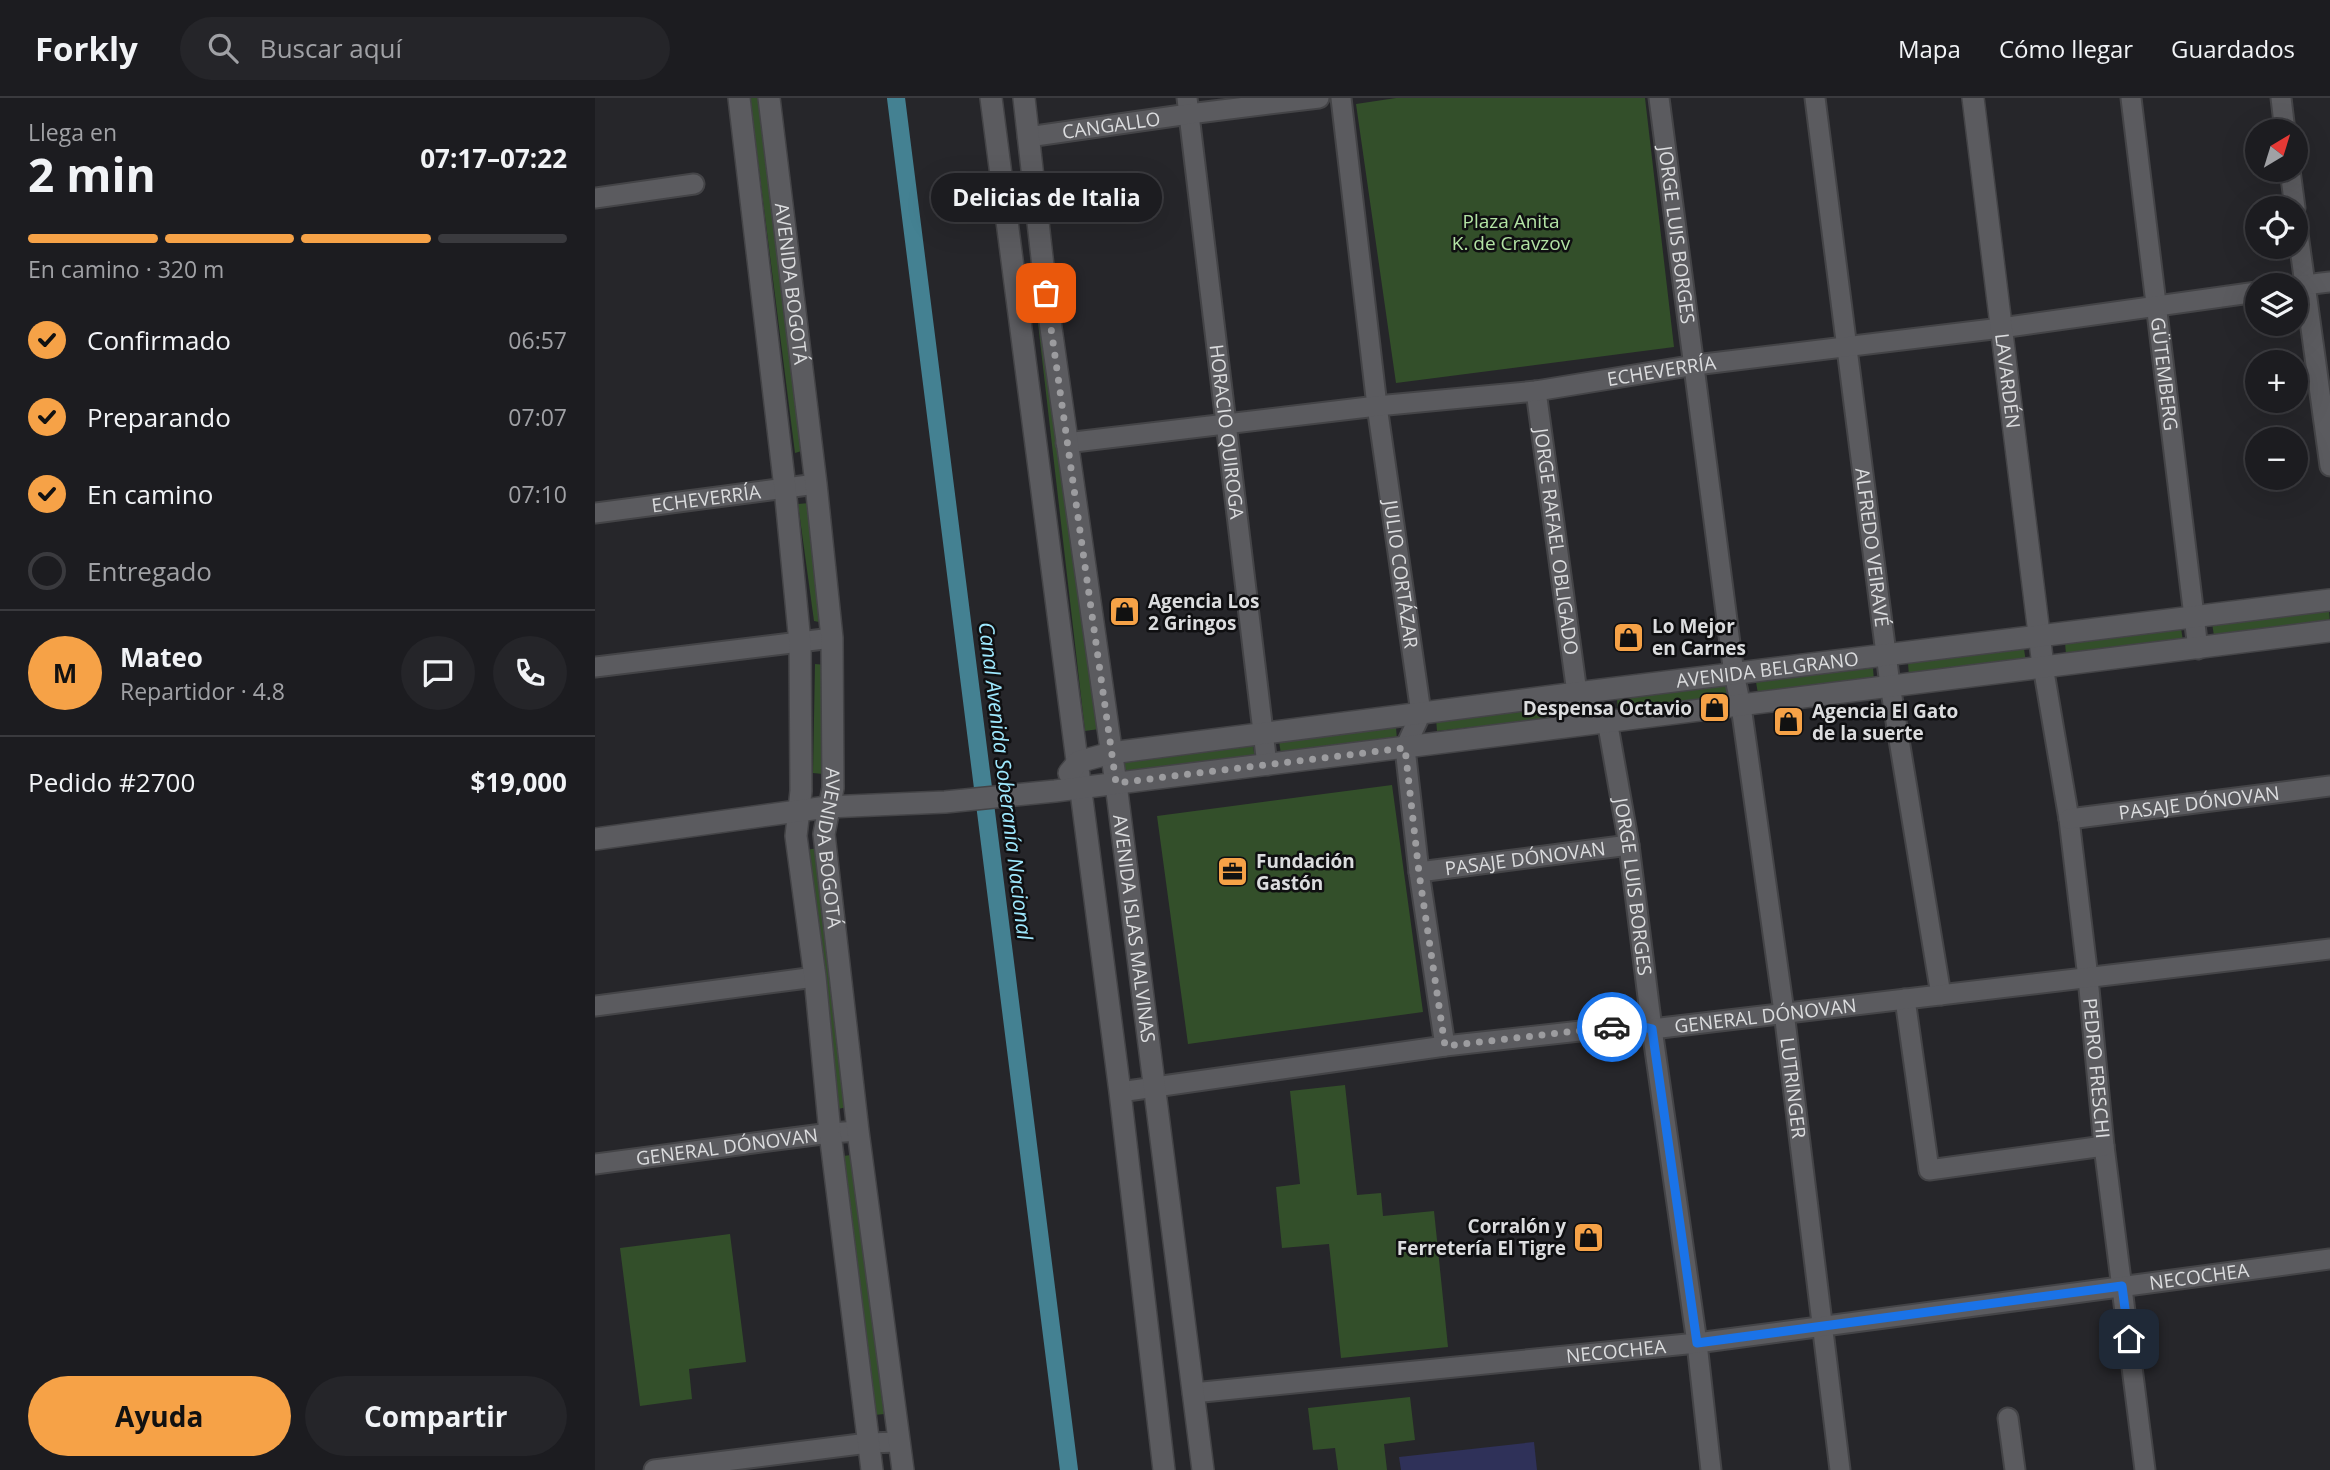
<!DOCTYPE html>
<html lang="es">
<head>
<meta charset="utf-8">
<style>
	:root { --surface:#1c1c20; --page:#252529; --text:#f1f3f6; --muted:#a0a1a5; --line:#3a3a3e; --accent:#f6a247 }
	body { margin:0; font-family:"Open Sans",sans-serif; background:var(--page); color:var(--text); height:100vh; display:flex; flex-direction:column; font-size:26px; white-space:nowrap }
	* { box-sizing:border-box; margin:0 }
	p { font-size:23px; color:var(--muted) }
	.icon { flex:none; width:38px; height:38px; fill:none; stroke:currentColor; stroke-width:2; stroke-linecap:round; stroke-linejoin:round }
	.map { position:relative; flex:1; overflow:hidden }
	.details { display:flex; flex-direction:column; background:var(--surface); width:595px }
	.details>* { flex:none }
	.needle { width:46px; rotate:38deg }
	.controls { position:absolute; left:1650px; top:21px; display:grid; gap:14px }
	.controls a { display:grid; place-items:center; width:63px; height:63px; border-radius:50%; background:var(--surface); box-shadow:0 7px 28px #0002,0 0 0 2px var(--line); font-size:35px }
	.pin { position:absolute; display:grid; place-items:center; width:60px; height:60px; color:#fff; margin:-30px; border-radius:14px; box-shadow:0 4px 10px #0006 }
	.courier { position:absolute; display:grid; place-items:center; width:70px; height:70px; margin:-35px; border:5px solid #1a73e8; border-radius:50%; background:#fff; color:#222; box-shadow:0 2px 9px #0007 }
	.bubble { position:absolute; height:49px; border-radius:24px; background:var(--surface); box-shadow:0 7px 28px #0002,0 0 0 2px var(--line); font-size:23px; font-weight:700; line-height:49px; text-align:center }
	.summary em { font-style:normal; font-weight:700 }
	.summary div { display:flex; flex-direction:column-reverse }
	.summary { display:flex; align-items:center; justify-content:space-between; height:119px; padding:0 28px }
	h1 { font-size:46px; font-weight:700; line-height:52px }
	.bar { display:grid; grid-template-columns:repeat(4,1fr); gap:10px 7px; align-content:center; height:84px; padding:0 28px }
	.bar i { height:9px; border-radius:5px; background:var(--line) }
	.bar .selected { background:var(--accent) }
	.bar p { grid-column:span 4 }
	.line { display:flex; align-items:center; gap:18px; padding:0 28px; border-top:2px solid var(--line) }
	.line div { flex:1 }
	.round { display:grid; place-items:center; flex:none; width:74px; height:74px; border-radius:37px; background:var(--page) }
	ol { padding:0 28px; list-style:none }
	li { display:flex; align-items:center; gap:21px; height:77px }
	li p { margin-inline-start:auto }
	li .icon { padding:7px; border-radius:50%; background:var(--accent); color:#111; stroke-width:4 }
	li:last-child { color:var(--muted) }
	li i { width:38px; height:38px; border:4px solid var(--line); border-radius:50% }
	.action { display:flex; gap:14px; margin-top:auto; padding:14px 28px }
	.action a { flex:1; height:80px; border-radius:42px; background:var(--accent); color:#111; font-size:28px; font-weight:700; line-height:80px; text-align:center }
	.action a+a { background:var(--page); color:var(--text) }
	header { display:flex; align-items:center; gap:42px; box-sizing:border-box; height:98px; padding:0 35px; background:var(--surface); border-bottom:2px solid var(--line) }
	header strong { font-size:33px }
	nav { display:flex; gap:38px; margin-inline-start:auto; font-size:24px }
	.search { width:490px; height:63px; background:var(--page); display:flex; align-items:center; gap:18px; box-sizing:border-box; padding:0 24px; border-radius:38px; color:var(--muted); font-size:26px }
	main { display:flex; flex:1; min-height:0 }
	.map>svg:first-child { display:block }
	.green { fill:#334f2a }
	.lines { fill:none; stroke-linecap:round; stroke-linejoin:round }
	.canal { stroke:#448192; stroke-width:18 }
	.building { fill:#2f3159 }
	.street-casing { stroke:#444447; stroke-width:23 }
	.secondary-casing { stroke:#444447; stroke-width:24 }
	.street { stroke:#5b5b5f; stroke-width:19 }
	.secondary { stroke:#5b5b5f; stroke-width:21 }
	.done { stroke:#9c9c9f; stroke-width:7; stroke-dasharray:0 12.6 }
	.route { stroke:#1a73e8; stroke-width:9 }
	.labels { text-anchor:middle; stroke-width:5; stroke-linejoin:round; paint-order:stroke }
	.street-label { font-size:19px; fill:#dbdcde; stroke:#0f0f11 }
	.park-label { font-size:19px; fill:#b3e3a4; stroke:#0f0f11 }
	.poi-label { font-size:19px; font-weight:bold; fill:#dbdcde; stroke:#0f0f11; text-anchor:start }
	.water-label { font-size:21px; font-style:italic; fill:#9ee8fe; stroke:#0f0f11 }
</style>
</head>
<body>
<header>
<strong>Forkly</strong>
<div class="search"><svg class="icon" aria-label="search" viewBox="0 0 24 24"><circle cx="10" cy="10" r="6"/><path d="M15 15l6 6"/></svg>Buscar aquí</div>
<nav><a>Mapa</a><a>Cómo llegar</a><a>Guardados</a></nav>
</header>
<main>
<section class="details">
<div class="summary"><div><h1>2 min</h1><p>Llega en</p></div><em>07:17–07:22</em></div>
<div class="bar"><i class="selected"></i><i class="selected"></i><i class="selected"></i><i></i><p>En camino · 320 m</p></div>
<ol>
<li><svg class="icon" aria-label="check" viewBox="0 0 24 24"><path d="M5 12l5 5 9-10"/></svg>Confirmado<p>06:57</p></li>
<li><svg class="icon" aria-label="check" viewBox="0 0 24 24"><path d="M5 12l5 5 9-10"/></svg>Preparando<p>07:07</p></li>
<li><svg class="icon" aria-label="check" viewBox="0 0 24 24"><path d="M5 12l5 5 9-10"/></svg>En camino<p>07:10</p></li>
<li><i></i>Entregado</li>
</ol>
<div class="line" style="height:126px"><b class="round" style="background:var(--accent);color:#111">M</b><div><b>Mateo</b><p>Repartidor · 4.8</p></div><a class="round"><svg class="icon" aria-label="chat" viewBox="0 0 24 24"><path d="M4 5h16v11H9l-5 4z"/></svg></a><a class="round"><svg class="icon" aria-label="phone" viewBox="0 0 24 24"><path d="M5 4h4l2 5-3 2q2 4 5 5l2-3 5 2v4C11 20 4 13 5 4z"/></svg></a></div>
<div class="line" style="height:91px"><div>Pedido #2700</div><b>$19,000</b></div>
<div class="action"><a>Ayuda</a><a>Compartir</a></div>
</section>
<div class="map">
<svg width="1735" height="1372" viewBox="0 0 1735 1372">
	<rect width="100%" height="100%" fill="#26262a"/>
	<path class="green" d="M155 0H166L210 352 200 355Z
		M801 0H1050L1079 249 801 285 761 6Z
		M439 191 504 631 490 633Z
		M214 405 229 525 219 523 203 406Z
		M1734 512 1735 525 1619 538 1617 525Z
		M1586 530 1588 543 1471 557 1470 544Z
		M1429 551 1431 564 1314 578 1313 565Z
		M220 566 231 567 228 676 218 675Z
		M1278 570 1279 583 1163 596 1161 584Z
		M1131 588 1132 600 1023 614 1022 601Z
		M958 607 959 620 842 633 841 621Z
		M801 629 802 642 686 656 684 643Z
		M658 648 660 661 530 676 529 663Z
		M797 687 828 914 593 946 562 718Z
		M223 750 252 1009 243 1011 211 752Z
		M750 987 762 1097 786 1095 788 1118 839 1113 853 1249 746 1260 734 1146 687 1150 681 1089 705 1086 695 993Z
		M256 1057 289 1316 280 1317 248 1058Z
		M135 1136 151 1264 94 1271 97 1301 45 1308 25 1150Z
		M815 1299 820 1342 789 1346 792 1372H743L740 1350 718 1352 713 1310Z"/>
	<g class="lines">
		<path class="canal" d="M301 0 474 1372"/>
	</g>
	<path class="building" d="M939 1344 942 1372H806L804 1359Z"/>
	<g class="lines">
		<defs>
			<g id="street">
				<path id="s1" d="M592 0 672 667"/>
				<path id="s2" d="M746 0 782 308 826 615 810 650 824 774 850 948"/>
				<path id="s3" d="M1064 0 1139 576 1146 608 1189 914 1245 1372"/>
				<path id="s4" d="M1220 0 1295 587 1346 897"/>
				<path id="s5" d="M1536 0 1603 551"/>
				<path d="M1686 0 1690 33"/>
				<path id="s6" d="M433 39 594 16 724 0"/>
				<path d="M1695 72 1700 110"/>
				<path d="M0 100 99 86"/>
				<path d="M1701 121 1735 368"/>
				<path d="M1701 188 1735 184"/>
				<path id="s7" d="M941 293 982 595 1012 622 1034 747 1057 931 1102 1245 1116 1372"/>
				<path id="s8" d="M471 345 782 308 941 293 1100 267 1406 230 1662 194"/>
				<path id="s9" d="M0 415 221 386"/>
				<path id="s10" d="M1448 568 1474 721 1493 880 1509 1048 1550 1372"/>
				<path d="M0 569 237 540"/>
				<path id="s11" d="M1474 721 1735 688"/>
				<path id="s12" d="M824 774 1034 747"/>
				<path d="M1310 901 1334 1072 1509 1048"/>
				<path d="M0 908 220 879"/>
				<path id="s13" d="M525 994 850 948 1039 927 1057 931 1735 851"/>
				<path id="s14" d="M0 1066 235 1035 263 1033"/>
				<path id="s15" d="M598 1295 1102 1245 1735 1161"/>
				<path d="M1413 1320 1420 1372"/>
				<path d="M59 1372 273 1345 304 1344"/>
			</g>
			<g id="secondary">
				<path d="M144 0 190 390 205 545 206 693 201 738 220 879 235 1035 277 1372"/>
				<path id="s16" d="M174 0 221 386 237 540 238 690 229 736 263 1033 308 1372"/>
				<path d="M396 0 525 994 569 1372"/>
				<path id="s17" d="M429 0 451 195 521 686 608 1372"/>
				<path id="s18" d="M1378 0 1448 568"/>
				<path id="s19" d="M474 675 483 664 516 655 982 595 1735 502"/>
				<path d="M0 741 232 709 350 704 460 693 1735 533"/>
			</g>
		</defs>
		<use href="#street" class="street-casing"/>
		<use href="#secondary" class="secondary-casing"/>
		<use href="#street" class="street"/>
		<use href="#secondary" class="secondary"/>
	</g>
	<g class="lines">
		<path class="done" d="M451 195 521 685 810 650 824 775 850 948 1017 929"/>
		<path class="route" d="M1017 929 1039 927 1057 931 1102 1245 1527 1188 1534 1241"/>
	</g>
	<defs>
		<symbol id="shop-square" viewBox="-11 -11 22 22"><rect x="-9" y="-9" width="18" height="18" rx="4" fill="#f6a247" stroke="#0f0f11"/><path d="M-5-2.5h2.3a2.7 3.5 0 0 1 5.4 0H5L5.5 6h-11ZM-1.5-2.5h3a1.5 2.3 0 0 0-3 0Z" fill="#111"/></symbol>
		<symbol id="office-square" viewBox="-11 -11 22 22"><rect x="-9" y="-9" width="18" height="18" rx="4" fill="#f6a247" stroke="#0f0f11"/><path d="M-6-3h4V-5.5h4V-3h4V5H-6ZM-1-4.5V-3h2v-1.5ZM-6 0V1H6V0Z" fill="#111"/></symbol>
	</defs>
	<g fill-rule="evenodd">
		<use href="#shop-square" x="512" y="496" width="35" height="35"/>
		<use href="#shop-square" x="1016" y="522" width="35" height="35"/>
		<use href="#shop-square" x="1102" y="592" width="35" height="35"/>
		<use href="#shop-square" x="1176" y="606" width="35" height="35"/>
		<use href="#office-square" x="620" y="756" width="35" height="35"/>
		<use href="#shop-square" x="976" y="1122" width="35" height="35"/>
	</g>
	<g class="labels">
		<g class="street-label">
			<text dy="7" stroke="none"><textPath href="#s6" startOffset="84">CANGALLO</textPath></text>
			<text dy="7" stroke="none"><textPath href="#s3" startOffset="138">JORGE LUIS BORGES</textPath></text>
			<text dy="7" stroke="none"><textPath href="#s16" startOffset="187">AVENIDA BOGOTÁ</textPath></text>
			<text dy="7" stroke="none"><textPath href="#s8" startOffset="600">ECHEVERRÍA</textPath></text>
			<text dy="7" stroke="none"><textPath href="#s5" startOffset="278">GÜTEMBERG</textPath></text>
			<text dy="7" stroke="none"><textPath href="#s18" startOffset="285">LAVARDÉN</textPath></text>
			<text dy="7" stroke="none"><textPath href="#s1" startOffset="336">HORACIO QUIROGA</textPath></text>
			<text dy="7" stroke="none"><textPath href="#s9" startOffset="112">ECHEVERRÍA</textPath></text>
			<text dy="7" stroke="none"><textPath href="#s7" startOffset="152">JORGE RAFAEL OBLIGADO</textPath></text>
			<text dy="7" stroke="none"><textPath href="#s4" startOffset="453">ALFREDO VEIRAVÉ</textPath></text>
			<text dy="7" stroke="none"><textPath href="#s2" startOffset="480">JULIO CORTÁZAR</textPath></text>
			<text dy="7" stroke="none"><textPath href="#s19" startOffset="710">AVENIDA BELGRANO</textPath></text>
			<text dy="7" stroke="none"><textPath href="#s11" startOffset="131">PASAJE DÓNOVAN</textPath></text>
			<text dy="7" stroke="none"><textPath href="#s16" startOffset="754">AVENIDA BOGOTÁ</textPath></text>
			<text dy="7" stroke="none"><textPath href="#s12" startOffset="107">PASAJE DÓNOVAN</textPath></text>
			<text dy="7" stroke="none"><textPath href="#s7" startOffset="514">JORGE LUIS BORGES</textPath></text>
			<text dy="7" stroke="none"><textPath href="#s17" startOffset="838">AVENIDA ISLAS MALVINAS</textPath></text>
			<text dy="7" stroke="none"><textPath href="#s13" startOffset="651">GENERAL DÓNOVAN</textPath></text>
			<text dy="7" stroke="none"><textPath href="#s10" startOffset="406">PEDRO FRESCHI</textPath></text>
			<text dy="7" stroke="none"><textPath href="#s3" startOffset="999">LUTRINGER</textPath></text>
			<text dy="7" stroke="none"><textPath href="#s14" startOffset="133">GENERAL DÓNOVAN</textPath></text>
			<text dy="7" stroke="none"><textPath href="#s15" startOffset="1013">NECOCHEA</textPath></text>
			<text dy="7" stroke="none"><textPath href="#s15" startOffset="425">NECOCHEA</textPath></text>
		</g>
		<g class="park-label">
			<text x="916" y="130">Plaza Anita<tspan x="916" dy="22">K. de Cravzov</tspan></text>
		</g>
		<g class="poi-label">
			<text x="553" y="510">Agencia Los<tspan x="553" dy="22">2 Gringos</tspan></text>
			<text x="1057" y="535">Lo Mejor<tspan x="1057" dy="22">en Carnes</tspan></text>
			<text x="1097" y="617" text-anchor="end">Despensa Octavio</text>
			<text x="1217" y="620">Agencia El Gato<tspan x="1217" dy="22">de la suerte</tspan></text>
			<text x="661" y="770">Fundación<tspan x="661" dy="22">Gastón</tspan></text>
			<text x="971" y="1135" text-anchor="end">Corralón y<tspan x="971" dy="22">Ferretería El Tigre</tspan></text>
		</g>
		<g class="water-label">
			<text transform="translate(410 683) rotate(83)" y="7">Canal Avenida Soberanía Nacional</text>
		</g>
	</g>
</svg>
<div class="controls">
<a><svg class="needle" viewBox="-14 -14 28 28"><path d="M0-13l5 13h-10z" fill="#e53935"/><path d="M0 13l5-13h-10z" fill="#a0a1a5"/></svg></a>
<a><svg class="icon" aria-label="locate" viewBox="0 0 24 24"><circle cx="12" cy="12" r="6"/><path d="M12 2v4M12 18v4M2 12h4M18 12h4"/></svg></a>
<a><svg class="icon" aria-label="layers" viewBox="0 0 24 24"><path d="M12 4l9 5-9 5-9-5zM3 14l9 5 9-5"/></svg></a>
<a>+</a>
<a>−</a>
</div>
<div class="pin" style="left:451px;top:195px;background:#ea580c"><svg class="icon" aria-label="bag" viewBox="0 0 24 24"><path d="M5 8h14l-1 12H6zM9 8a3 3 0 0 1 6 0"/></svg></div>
<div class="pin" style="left:1534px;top:1241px;background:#1f2937"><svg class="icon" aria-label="home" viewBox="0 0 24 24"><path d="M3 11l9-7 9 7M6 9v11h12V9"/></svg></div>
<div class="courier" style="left:1017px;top:929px"><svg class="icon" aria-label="car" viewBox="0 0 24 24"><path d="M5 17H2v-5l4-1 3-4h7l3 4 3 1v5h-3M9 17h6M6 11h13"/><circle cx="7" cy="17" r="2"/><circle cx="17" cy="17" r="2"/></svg></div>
<div class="bubble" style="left:336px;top:75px;width:231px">Delicias de Italia</div>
</div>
</main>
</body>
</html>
